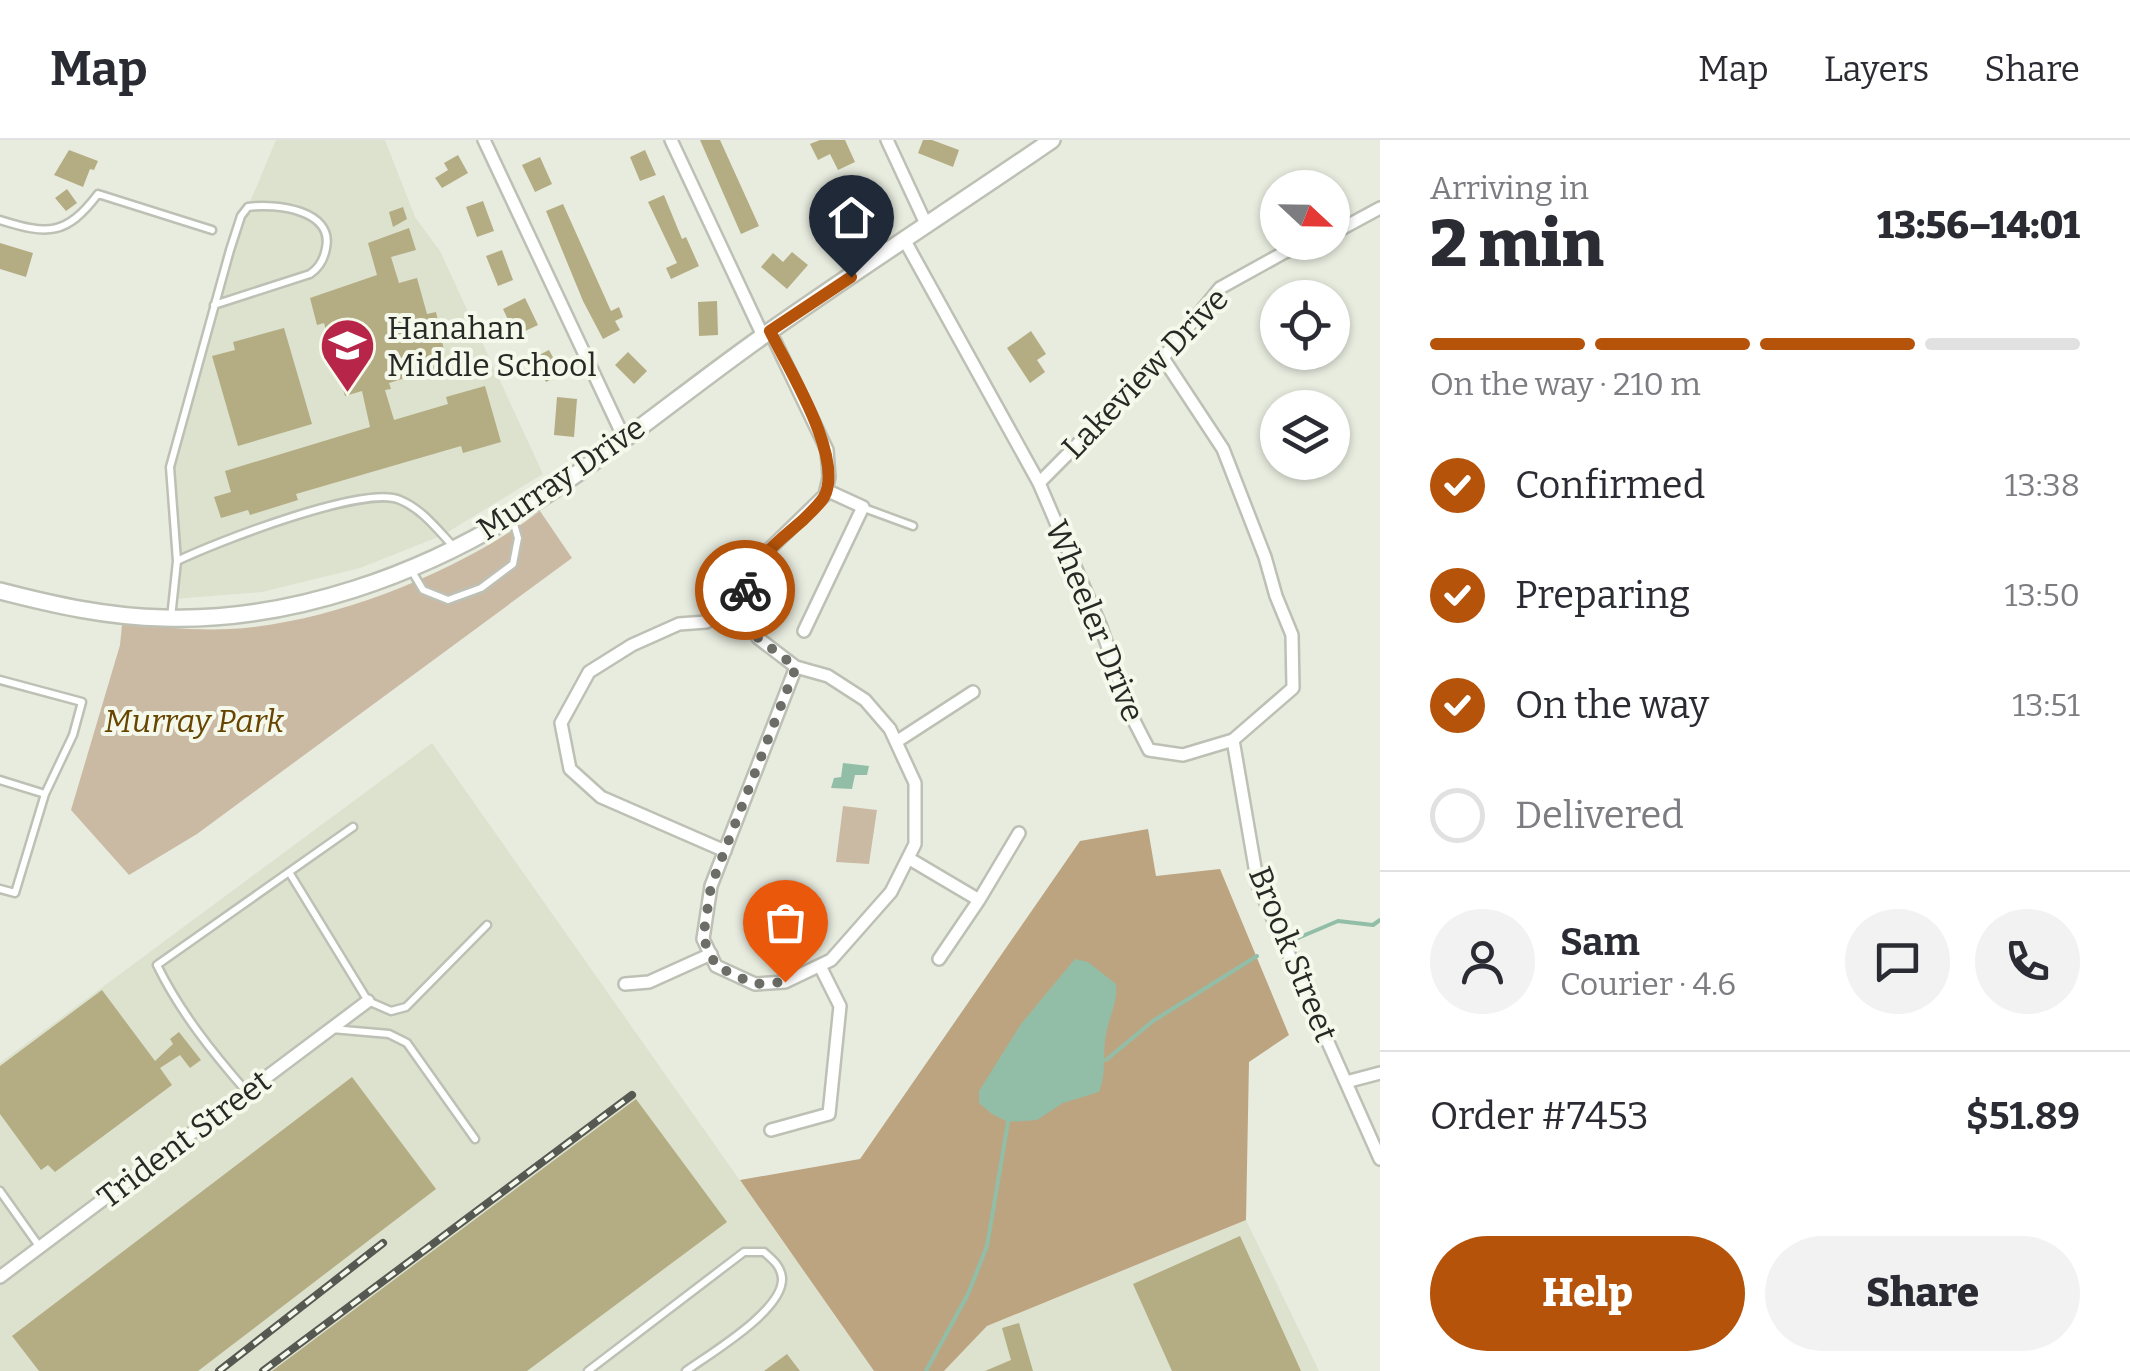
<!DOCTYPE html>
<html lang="en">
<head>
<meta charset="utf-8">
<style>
	:root { --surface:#fff; --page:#f2f2f3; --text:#2b2b33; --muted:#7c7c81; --line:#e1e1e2; --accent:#b45309 }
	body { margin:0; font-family:Bitter,serif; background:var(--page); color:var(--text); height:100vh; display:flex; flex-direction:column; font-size:38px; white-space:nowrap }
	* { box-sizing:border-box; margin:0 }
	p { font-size:32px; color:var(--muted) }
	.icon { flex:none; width:55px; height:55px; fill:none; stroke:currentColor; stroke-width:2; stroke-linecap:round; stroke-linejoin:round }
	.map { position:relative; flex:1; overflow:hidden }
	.side { display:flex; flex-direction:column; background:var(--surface); width:750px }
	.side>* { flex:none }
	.needle { width:65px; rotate:112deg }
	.controls { position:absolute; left:1260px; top:30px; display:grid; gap:20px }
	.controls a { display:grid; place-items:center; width:90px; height:90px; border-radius:50%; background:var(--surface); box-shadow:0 2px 8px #0004; font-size:50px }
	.pin { position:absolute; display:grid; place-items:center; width:85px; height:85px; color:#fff; margin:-102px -42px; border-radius:50% 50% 50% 0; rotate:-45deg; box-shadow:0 0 10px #0007 }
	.pin .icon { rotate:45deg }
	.courier { position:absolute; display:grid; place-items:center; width:100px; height:100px; margin:-50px; border:8px solid #b45309; border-radius:50%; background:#fff; color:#222; box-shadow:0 2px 12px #0007 }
	.headline em { font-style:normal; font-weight:800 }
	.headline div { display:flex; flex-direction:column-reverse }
	.headline { display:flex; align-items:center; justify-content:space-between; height:170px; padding:0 50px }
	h1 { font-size:65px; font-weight:800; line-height:75px }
	.bar { display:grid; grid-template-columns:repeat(4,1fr); gap:15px 10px; align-content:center; height:120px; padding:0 50px }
	.bar i { height:12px; border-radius:8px; background:var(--line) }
	.bar .on { background:var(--accent) }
	.bar p { grid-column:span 4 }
	.line { display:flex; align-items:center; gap:25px; padding:0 50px; border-top:2px solid var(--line) }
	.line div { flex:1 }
	.round { display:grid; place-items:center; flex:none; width:105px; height:105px; border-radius:52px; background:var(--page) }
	ol { padding:0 50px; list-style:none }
	li { display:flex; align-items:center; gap:30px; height:110px }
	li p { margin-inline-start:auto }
	li .icon { padding:10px; border-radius:50%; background:var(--accent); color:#fff; stroke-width:4 }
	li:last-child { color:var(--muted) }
	li i { width:55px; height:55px; border:5px solid var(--line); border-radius:50% }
	.action { display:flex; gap:20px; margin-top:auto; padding:20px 50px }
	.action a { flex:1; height:115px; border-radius:60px; background:var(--accent); color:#fff; font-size:40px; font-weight:800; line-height:115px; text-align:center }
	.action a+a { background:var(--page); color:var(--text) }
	header { display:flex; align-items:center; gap:60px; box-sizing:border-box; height:140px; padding:0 50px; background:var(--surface); border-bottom:2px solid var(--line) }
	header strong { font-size:48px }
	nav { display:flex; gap:55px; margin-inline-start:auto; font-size:35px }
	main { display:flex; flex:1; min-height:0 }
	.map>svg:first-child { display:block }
	.built { fill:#dce2ce }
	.green { fill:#cbbaa3 }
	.forest { fill:#bca480 }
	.water { fill:#92bea8 }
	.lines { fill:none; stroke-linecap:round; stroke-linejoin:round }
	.stream { stroke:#92bea8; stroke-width:4 }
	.building { fill:#b4ac82 }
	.service-casing { stroke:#bdc0b4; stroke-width:11 }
	.minor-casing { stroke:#bdc0b4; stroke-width:16 }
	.tertiary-casing { stroke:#bdc0b4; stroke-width:20 }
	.service { stroke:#fff; stroke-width:6 }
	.minor { stroke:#fff; stroke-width:11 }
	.tertiary { stroke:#fff; stroke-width:15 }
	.rail-casing { stroke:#565852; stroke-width:8 }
	.rail { stroke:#f5f9ec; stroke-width:4; stroke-dasharray:11; stroke-linecap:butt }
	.done { stroke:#6b6d66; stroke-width:10; stroke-dasharray:0 18 }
	.route { stroke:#b45309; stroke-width:12 }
	.labels { text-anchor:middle; stroke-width:8; stroke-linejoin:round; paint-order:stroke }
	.poi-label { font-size:32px; fill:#282925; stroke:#f5f9ec; text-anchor:start }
	.street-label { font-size:32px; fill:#282925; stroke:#f5f9ec }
	.park-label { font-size:32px; font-style:italic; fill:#674500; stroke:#f5f9ec }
</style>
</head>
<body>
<header>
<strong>Map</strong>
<nav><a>Map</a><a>Layers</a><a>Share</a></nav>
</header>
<main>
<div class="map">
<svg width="1380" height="1231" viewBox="0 0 1380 1231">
	<rect width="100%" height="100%" fill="#e8ecdf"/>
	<path class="built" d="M276 0H385L415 77 440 111 543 334 443 395 360 428 262 452 173 459 177 421 170 327 241 76 248 67Z
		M432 603 874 1231H0V923Z
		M1246 1080 1319 1231H944L987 1186Z"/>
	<path class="green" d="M540 371 572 418 197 694 129 735 71 670 120 505 122 485C157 486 194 491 229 489 331 484 459 432 540 371Z
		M843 666 877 670 869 724 836 722Z"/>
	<path class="forest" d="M1148 689 1156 736 1220 729 1289 895 1249 922 1246 1080 987 1186 944 1231H874L740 1040 860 1019 1080 701Z"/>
	<path class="water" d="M843 623 869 626 867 635H855L852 649 831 648 834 638 841 637Z
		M1075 819 1088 822 1116 844C1118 862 1109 877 1106 894 1102 914 1107 932 1099 952L1063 963 1037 980 1008 982 992 974 979 963V951L1021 884Z"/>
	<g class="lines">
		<path class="stream" d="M1298 798 1338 781 1373 785 1380 780
			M1106 920 1153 881 1257 816
			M926 1231 968 1154 987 1106 1008 982"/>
	</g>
	<path class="building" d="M700 0H720L759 86 741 94Z
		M820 0H845L855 22 838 30 830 14 818 20 810 4Z
		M923 0H932L959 10 953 27 918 13Z
		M69 10 98 21 94 30 90 29 83 47 54 35Z
		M645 10 656 35 640 41 630 17Z
		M458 15 468 33 442 48 435 38 448 30 444 23Z
		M540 17 552 44 535 52 522 25Z
		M67 49 77 63 66 71 55 58Z
		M855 49 872 57 854 96 836 88Z
		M664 55 682 99 686 97 699 126 671 139 666 128 677 123 648 62Z
		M483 61 494 91 477 97 466 67Z
		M563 64 611 171 619 167 623 177 615 181 620 190 603 199 583 161 546 71Z
		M403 67 407 79 393 87 389 72Z
		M409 88 416 110 391 117 399 143 417 138 427 174 436 172 447 225 389 243 391 249 385 250 394 280 448 264 446 257 485 246 501 302 463 313 461 306 296 354 298 360 250 375 248 370 221 378 214 357 231 352 225 331 370 287 362 251 345 256 324 183 317 185 310 158 377 135 368 103Z
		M0 103 33 113 26 137 0 129Z
		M502 110 513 140 498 146 486 116Z
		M792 112 808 125 787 149 761 127 773 113 783 122Z
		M525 158 538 185 521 193 516 182 510 184 503 169Z
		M717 161 718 195 699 196 698 162Z
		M284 188 312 284 238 306 212 216 235 210 233 202Z
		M1031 191 1046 214 1037 220 1045 232 1030 243 1007 208Z
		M549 210 562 234 546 242 533 218Z
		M628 212 647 231 634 244 615 225Z
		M557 257 577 259 574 297 554 295Z
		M102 850 155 921 173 904 170 899 179 892 201 920 190 928 180 915 160 928 172 945 55 1032 48 1025 41 1030 0 974V926Z
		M352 937 436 1049 198 1231H39L12 1196Z
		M636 959 727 1082 527 1231H272Z
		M1240 1096 1301 1231H1172L1133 1144Z
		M1019 1183 1033 1231H985L1011 1220 1002 1188Z
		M787 1214 800 1231H764Z"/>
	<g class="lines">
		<defs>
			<path id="service" d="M0 80C48 95 66 96 98 54L212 90
				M864 368 913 386
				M177 421 170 327 230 110 241 76 248 67C276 63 334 70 326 108 324 120 319 128 310 134L214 165
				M410 428 423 450 448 460 481 448 513 424 518 398 512 377
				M171 478 177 421C214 403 365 344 400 360 422 369 437 389 453 406
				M0 540 82 562 73 595 45 654
				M0 640 45 654 15 753 0 749
				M289 732 368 861 391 871 406 867 487 785
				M332 889 389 894 407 903 475 999
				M246 951C212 912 180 872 157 825L353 687
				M0 1051 39 1106
				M588 1231 744 1112H764C772 1119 781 1126 782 1138 784 1170 711 1213 686 1231"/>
			<path id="minor" d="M484 0 624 298
				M671 0 763 196
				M887 0 927 86
				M1332 94 1380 68
				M905 101 1039 343 1101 487 1130 573 1149 610 1183 615 1233 600 1293 548 1292 495 1276 456 1265 417 1223 309 1163 218
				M1039 343 1163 218 1220 148 1285 112 1310 102
				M739 466 758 498 796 527
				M804 491 863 367 826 350
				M796 527 828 536 865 560 890 589 915 643V704L891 752 831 820 785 842 755 844 716 826 703 799 711 746Z
				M1233 600 1258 745 1380 1019
				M896 602 973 552
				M725 711 601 657 570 629 561 583 589 532 632 505 679 484 706 482 739 466 754 424 825 355 829 337 827 310 770 191
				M908 718 979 760 939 819
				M979 760 1019 693
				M625 844 649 842 711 814
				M1346 942 1380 933
				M771 990 829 974 840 866 820 826
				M0 1137 368 861"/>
			<path id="tertiary" d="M0 451C54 465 108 477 164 478 291 482 424 434 529 366 610 314 684 252 763 196 858 129 956 66 1052 0"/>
		</defs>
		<use href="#service" class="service-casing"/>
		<use href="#minor" class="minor-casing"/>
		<use href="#tertiary" class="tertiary-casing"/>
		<use href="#service" class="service"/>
		<use href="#minor" class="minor"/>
		<use href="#tertiary" class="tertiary"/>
		<defs>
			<path id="rail" d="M219 1231 383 1103
				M263 1231 632 955"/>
		</defs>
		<use href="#rail" class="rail-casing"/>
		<use href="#rail" class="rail"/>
	</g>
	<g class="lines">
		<path class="done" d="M745 450 739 466 758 498 796 527 711 746 703 798 716 826 754 844 785 842"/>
		<path class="route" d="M745 450C756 416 777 403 803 380 810 373 819 365 824 357 845 318 788 228 770 191L851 137"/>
	</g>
	<defs>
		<symbol id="school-pin" viewBox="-11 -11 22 30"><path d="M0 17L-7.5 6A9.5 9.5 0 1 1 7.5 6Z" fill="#b72548" stroke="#f5f9ec"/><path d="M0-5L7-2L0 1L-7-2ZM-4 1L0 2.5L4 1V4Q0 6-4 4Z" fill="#fff"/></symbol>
	</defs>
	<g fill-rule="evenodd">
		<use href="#school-pin" x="316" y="174" width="63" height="86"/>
	</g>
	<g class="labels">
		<g class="poi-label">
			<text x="387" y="199">Hanahan<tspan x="387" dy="37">Middle School</tspan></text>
		</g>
		<g class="street-label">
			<text transform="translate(1145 233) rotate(-46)" y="11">Lakeview Drive</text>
			<text transform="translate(561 338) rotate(-34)" y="11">Murray Drive</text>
			<text transform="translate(1095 481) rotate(68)" y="11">Wheeler Drive</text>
			<text transform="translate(1293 814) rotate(68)" y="11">Brook Street</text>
			<text transform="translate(184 999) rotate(-37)" y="11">Trident Street</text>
		</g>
		<g class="park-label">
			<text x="194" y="592">Murray Park</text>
		</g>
	</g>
</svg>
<div class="controls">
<a><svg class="needle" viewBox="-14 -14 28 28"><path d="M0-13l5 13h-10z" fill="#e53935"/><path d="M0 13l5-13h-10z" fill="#7c7c81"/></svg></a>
<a><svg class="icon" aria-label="locate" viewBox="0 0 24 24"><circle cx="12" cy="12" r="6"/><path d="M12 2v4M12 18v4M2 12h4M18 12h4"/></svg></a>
<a><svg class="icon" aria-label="layers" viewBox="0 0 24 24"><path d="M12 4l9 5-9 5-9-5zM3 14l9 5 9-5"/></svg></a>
</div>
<div class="pin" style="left:785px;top:842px;background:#ea580c"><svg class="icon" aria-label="bag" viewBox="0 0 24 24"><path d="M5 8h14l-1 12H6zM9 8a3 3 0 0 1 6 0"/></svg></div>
<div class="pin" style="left:851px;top:137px;background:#1f2937"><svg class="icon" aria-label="home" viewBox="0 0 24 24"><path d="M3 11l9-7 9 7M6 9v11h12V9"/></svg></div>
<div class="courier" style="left:745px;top:450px"><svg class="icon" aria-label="bike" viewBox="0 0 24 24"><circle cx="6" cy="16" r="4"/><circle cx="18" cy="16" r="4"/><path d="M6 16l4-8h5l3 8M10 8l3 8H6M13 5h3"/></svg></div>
</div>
<section class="side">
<div class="headline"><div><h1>2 min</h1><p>Arriving in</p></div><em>13:56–14:01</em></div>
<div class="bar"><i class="on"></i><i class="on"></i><i class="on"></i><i></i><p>On the way · 210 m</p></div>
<ol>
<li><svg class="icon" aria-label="check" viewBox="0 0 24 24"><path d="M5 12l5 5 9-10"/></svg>Confirmed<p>13:38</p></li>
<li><svg class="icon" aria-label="check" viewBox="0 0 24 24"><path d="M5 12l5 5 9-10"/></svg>Preparing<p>13:50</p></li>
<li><svg class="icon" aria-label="check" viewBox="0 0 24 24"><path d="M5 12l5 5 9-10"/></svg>On the way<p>13:51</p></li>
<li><i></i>Delivered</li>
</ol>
<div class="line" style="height:180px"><a class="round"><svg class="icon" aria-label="person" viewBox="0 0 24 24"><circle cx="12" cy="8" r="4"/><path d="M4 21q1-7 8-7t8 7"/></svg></a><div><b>Sam</b><p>Courier · 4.6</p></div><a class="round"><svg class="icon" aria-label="chat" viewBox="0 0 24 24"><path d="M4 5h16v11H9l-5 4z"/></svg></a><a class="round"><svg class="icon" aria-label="phone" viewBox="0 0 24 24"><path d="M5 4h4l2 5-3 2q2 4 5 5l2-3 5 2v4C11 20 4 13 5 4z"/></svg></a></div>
<div class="line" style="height:130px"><div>Order #7453</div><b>$51.89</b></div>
<div class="action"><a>Help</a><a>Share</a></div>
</section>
</main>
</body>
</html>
